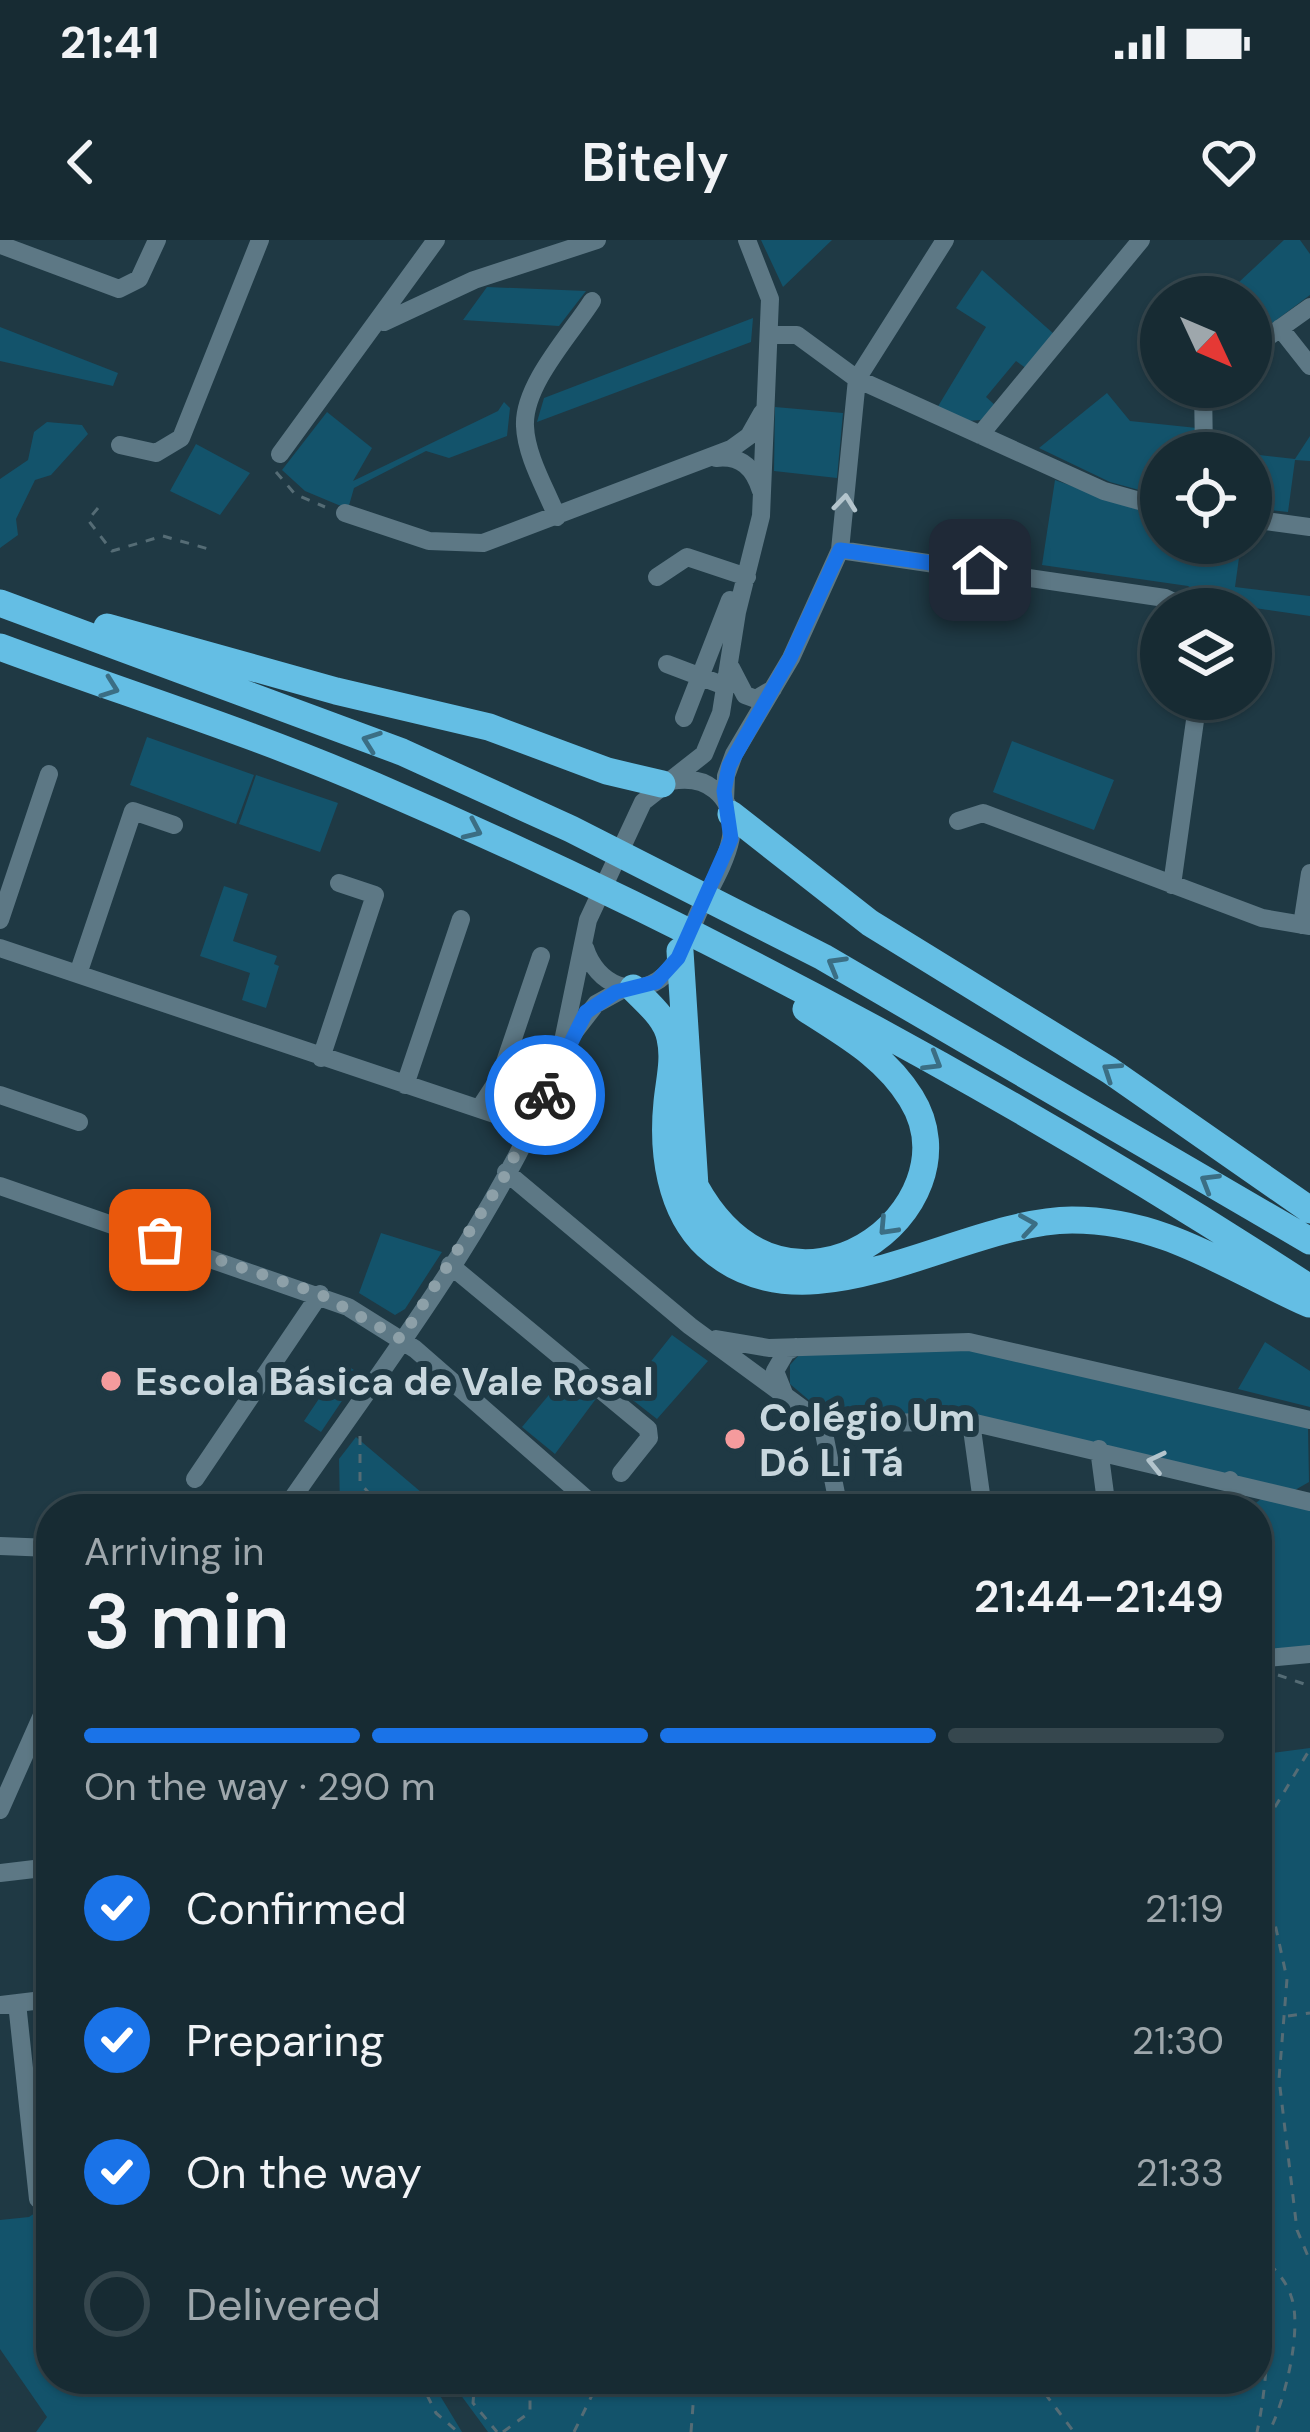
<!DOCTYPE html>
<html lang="en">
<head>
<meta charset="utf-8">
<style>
	:root { --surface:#172b33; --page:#20333b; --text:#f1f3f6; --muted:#9ea7ac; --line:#36474e; --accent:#1a73e8 }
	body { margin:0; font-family:"DM Sans",sans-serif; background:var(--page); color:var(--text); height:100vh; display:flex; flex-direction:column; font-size:45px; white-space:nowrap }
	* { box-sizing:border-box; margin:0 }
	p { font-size:39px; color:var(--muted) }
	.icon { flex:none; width:66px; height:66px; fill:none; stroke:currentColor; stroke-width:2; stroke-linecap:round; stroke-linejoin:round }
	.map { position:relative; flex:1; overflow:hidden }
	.drawer { position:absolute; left:36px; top:1254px; width:1236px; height:900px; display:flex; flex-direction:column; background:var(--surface); border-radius:48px; box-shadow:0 3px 9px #0004,0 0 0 3px var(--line) }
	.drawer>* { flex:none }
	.needle { width:78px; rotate:134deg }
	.tools { position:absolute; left:1140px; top:36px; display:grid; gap:24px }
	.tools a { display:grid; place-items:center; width:132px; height:132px; border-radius:50%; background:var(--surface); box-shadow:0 3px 9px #0004,0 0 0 3px var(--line); font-size:60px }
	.pin { position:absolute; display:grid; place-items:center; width:102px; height:102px; color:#fff; margin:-51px; border-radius:24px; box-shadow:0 6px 18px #0006 }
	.courier { position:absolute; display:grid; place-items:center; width:120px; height:120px; margin:-60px; border:9px solid #1a73e8; border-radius:50%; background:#fff; color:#222; box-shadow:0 3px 15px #0007 }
	.overview em { font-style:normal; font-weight:600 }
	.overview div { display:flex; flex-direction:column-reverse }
	.overview { display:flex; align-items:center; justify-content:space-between; height:204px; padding:0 48px }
	h1 { font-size:78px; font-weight:600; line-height:90px }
	.bar { display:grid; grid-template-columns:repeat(4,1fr); gap:18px 12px; align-content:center; height:144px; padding:0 48px }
	.bar i { height:15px; border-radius:9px; background:var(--line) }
	.bar .selected { background:var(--accent) }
	.bar p { grid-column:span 4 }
	ol { padding:0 48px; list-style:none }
	li { display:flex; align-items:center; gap:36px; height:132px }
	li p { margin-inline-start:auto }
	li .icon { padding:12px; border-radius:50%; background:var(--accent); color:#fff; stroke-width:4 }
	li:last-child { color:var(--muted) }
	li i { width:66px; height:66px; border:6px solid var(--line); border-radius:50% }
	.status { display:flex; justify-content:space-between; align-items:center; height:84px; padding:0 60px; background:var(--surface); direction:ltr }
	.status svg { height:33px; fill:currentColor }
	header { display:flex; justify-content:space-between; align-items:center; height:156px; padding:0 48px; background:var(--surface); font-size:54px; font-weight:600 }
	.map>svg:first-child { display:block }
	.green { fill:#13536b }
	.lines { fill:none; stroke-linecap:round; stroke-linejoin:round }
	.path { stroke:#556c75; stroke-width:3; stroke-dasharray:9 9; stroke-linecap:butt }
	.minor { stroke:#5d7885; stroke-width:18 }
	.highway { stroke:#64bee4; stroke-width:27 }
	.oneway { stroke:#b3c4cc }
	.oneway2 { stroke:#3b6e84 }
	.done { stroke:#8da0a8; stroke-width:12; stroke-dasharray:0 21.6 }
	.route { stroke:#1a73e8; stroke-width:15 }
	.poi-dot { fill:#f59b9d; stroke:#1f3944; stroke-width:4.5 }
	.labels { text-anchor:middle; stroke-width:12; stroke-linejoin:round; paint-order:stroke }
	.poi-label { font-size:39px; font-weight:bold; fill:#c8d7de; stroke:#1f3944; text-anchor:start }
</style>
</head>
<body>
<div class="status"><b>21:41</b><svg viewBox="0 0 49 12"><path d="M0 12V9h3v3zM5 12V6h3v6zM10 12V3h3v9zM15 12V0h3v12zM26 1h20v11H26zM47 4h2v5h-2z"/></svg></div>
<header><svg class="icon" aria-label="back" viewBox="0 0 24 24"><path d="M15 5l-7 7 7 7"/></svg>Bitely<svg class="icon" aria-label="heart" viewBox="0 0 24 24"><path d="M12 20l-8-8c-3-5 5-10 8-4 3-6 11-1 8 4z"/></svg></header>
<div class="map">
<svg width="1310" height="2192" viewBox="0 0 1310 2192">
	<rect width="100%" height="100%" fill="#1f3944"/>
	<path class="green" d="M761 0H832L783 47Z
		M1284 0H1300L1310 14V55L1251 99V57H1223Z
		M982 30 1055 95 1027 129 1016 121 986 157 996 166 981 180 966 181 937 168 986 87 956 68Z
		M487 47 586 51 559 86 463 80Z
		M753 78 751 102 537 182 544 158Z
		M0 87 118 133 113 146 0 121Z
		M1107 153 1130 181 1197 188 1194 213H1161V256L1110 242 1039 208Z
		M504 162 510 168 507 196 449 218 426 211 354 248 348 269 305 251 282 230 327 172 372 208 353 241 498 171Z
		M775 167 843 173 837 238 774 231Z
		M47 182 82 185 88 194 51 235 35 240 16 279 18 295 0 308V239L28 220 34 192Z
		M1310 196V221L1295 220 1288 272 1251 268V214L1295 219Z
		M196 204 250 233 220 275 170 251Z
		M1055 240 1161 278V303H1241L1235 347 1310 356V376L1212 362 1188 346 1042 325Z
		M147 497 254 535 236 584 130 545Z
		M1012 501 1114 540 1094 590 993 552Z
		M256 535 338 563 320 612 239 584Z
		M224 646 248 654 233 701 277 716 274 724 279 726 266 768 242 760 250 733 200 716Z
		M381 993 442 1012 405 1069 395 1075 359 1053Z
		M672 1095 708 1121 657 1179 625 1154Z
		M1265 1102 1310 1131V1167L1238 1149Z
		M959 1108 1308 1188 1309 1242 1295 1250 973 1174 873 1175 848 1166 823 1172 790 1144V1125L799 1115Z
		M343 1123 360 1134 321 1192 304 1181Z
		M569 1131 598 1156 555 1214 522 1187Z
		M356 1197 441 1269H340L339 1219Z
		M1261 1259 1310 1269V1408L1278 1411 1259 1394 1257 1269H1248Z
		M1310 1508V2192H488L449 2139H1257V1515Z
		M51 1895V2139H430L462 2192H36L47 2177 0 2109V1980L29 1977 44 1967 40 1916Z"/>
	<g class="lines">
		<path class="path" d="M276 232 295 254 325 267
			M98 268 88 280 112 311 163 296 212 310
			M360 1196V1243L383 1269
			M186 1269 189 1258
			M1278 1435 1310 1446
			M1257 1636 1272 1670 1287 1739 1279 1839 1297 1990 1310 2021
			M1261 1638 1275 1567 1310 1509
			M1257 1681 1261 1647
			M1288 1776 1310 1773
			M1257 1865 1273 1913 1257 1943
			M1257 2011C1270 2025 1285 2037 1291 2056 1303 2088 1285 2161 1269 2192
			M1257 2025C1274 2067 1267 2147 1257 2192
			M419 2139 436 2173 458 2192
			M475 2139 473 2163 497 2192
			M1034 2139 1074 2192
			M503 2192 530 2172V2139
			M574 2192 600 2139
			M691 2192 695 2139"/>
		<path class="minor" d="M1 5 119 49 139 39 157 0
			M384 82 474 40 597 0
			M1280 88 1310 126
			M769 95H797L857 139 1104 251 1161 267
			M1251 109 1310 67
			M1203 147 1204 213
			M980 195 1141 0
			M120 205 156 213 181 198 260 0
			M280 214 436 0
			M716 218C741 215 754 228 761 251
			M345 273 429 301 483 303 731 209 749 196 762 173
			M557 277C546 249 526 216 525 186 523 145 571 94 592 61
			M1251 279 1310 287
			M840 310 1165 358 1189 369
			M657 337 687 317 747 337
			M667 424 725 446
			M731 428 745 455 756 459 773 449
			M684 478 730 360
			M725 561 726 536 734 514 791 418 840 310 857 139 945 0
			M958 581 983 573 1262 678 1310 686
			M1172 645 1198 459
			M0 680 49 534
			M1302 685 1310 633
			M0 708 530 886
			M585 708C596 744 635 762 665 735 682 719 690 690 700 669 716 635 754 582 715 550 702 539 687 538 671 541
			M78 734 133 571 174 585
			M572 795 596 764 625 748
			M321 818 375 655 339 643
			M556 835 588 680 643 562 704 514 721 473 737 372 761 276 770 59 747 0
			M405 845 461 679
			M0 855 79 882
			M479 869 500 837 541 716
			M506 932 690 1086 822 1183 971 1182 1310 1262
			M0 946 348 1067 415 1109 598 1269
			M450 1025 648 1189 649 1198 621 1233
			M716 1099 769 1108 969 1102 1310 1180
			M785 1156 775 1131 786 1112 796 1107
			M971 1182 983 1269
			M822 1183 839 1269
			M1099 1209 1107 1269
			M195 1239 320 1054
			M1230 1240 1235 1269
			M285 1269C382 1128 494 986 559 826
			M0 1306 51 1308
			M1257 1419 1310 1414
			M0 1570 51 1455
			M0 1633 51 1627
			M17 1763 38 1959
			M0 1765 51 1759"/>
		<path class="highway" d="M0 363 402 512 571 589 823 717 1310 1001
			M107 387 336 451 489 487 607 531 662 544
			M0 407C124 453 253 493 375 546 700 686 1013 855 1310 1048
			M731 574 870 683 1109 830 1310 970
			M680 711 695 946C788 1115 980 968 911 858 885 816 846 795 806 769
			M633 748C647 763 666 777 670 798 675 819 669 841 667 862 662 911 669 970 707 1006 807 1098 957 981 1072 980 1164 980 1228 1028 1309 1064"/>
	</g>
	<defs><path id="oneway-chevron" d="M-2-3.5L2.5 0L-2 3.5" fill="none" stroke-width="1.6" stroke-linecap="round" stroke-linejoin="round" transform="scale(3)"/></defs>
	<g class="oneway">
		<use href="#oneway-chevron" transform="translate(845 263) rotate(-84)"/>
		<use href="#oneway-chevron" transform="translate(1156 1222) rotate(-167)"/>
	</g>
	<g class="oneway2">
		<use href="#oneway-chevron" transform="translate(110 448) rotate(20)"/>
		<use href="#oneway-chevron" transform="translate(371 501) rotate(-160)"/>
		<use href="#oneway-chevron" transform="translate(473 590) rotate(24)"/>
		<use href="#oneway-chevron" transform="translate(836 725) rotate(-150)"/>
		<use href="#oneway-chevron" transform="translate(933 822) rotate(31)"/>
		<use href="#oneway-chevron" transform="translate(1111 831) rotate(-146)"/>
		<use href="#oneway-chevron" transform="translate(1209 942) rotate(-149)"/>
		<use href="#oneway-chevron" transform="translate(1028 985) rotate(-9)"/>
		<use href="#oneway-chevron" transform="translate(887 987) rotate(133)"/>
	</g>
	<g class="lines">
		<path class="done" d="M160 1000 320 1054 401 1099 504 937 545 855"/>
		<path class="route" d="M545 855 586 772 616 752 656 742 678 718 731 599 724 551 729 526 790 418 840 310 980 330"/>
	</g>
	<g class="poi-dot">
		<circle cx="111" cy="1141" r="12"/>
		<circle cx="735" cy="1199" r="12"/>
	</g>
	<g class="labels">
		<g class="poi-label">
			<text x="135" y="1155">Escola Básica de Vale Rosal</text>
			<text x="759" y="1191">Colégio Um<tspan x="759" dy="45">Dó Li Tá</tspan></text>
		</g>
	</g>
</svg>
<div class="tools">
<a><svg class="needle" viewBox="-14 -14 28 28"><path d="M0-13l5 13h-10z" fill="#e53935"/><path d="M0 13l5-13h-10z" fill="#9ea7ac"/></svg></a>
<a><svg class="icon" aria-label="locate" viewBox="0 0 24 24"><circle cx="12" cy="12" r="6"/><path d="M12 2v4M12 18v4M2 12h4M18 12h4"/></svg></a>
<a><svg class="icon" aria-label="layers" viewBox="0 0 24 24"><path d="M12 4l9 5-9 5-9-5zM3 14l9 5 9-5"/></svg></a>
</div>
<div class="pin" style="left:160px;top:1000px;background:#ea580c"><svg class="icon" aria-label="bag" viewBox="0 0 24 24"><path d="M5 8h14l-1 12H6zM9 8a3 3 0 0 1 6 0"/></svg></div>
<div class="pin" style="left:980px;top:330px;background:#1f2937"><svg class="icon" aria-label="home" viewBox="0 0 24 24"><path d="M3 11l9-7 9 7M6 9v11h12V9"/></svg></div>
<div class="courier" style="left:545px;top:855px"><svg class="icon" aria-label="bike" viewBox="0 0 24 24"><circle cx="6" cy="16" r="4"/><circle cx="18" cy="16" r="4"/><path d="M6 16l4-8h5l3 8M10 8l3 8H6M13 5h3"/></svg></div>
<section class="drawer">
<div class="overview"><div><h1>3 min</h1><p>Arriving in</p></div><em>21:44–21:49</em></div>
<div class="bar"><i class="selected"></i><i class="selected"></i><i class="selected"></i><i></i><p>On the way · 290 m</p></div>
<ol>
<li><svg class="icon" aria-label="check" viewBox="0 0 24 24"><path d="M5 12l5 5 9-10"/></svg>Confirmed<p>21:19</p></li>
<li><svg class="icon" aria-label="check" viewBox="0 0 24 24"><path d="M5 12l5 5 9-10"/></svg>Preparing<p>21:30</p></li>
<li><svg class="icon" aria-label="check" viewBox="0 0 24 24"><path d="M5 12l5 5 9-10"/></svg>On the way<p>21:33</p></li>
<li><i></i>Delivered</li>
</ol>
</section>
</div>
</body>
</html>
